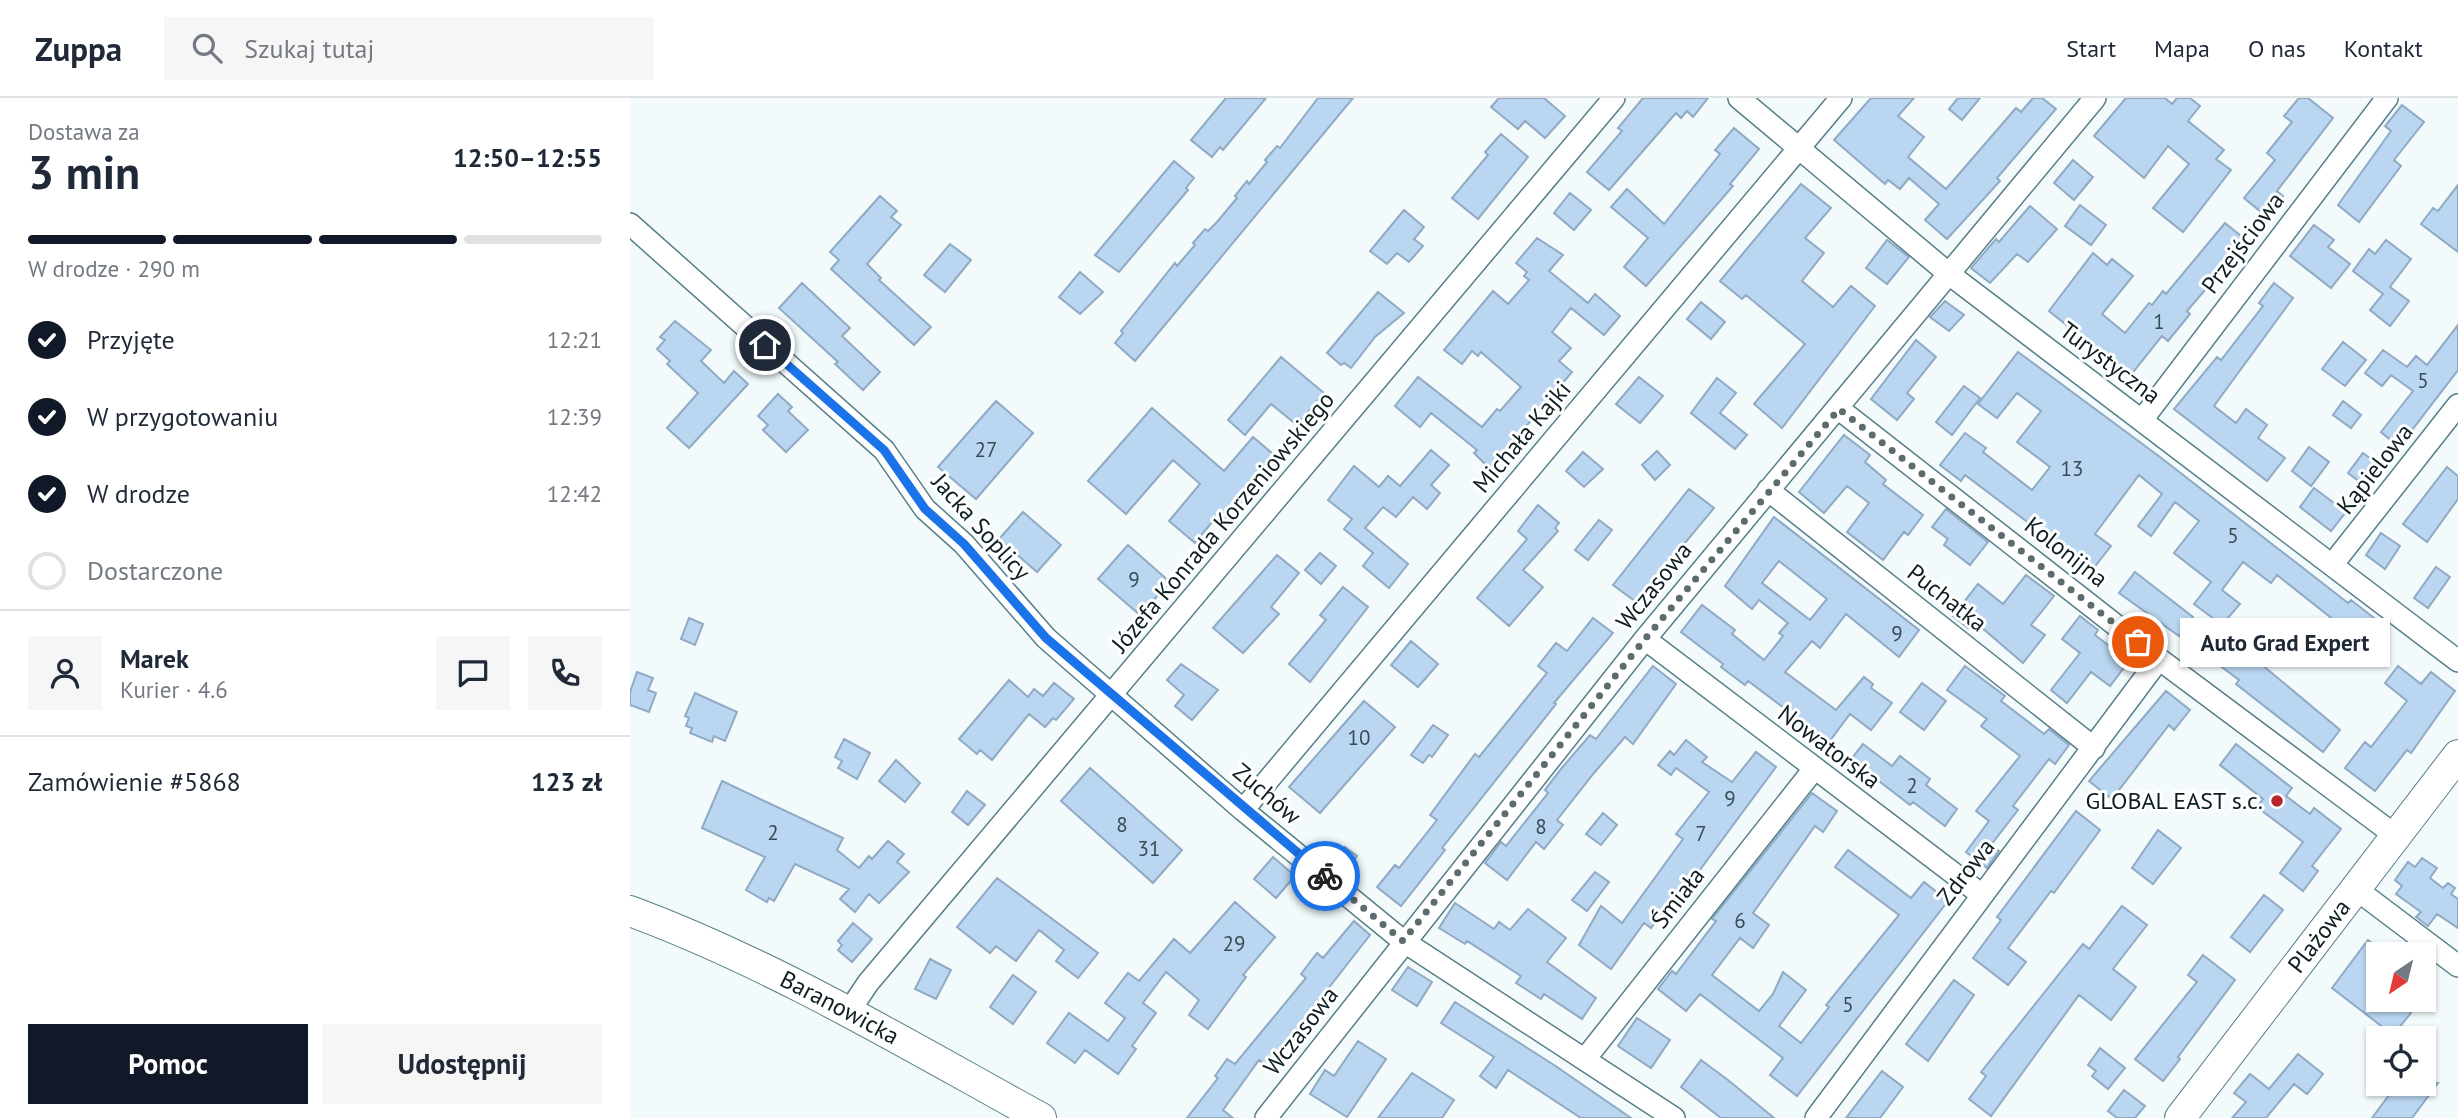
<!DOCTYPE html>
<html lang="pl">
<head>
<meta charset="utf-8">
<style>
	:root { --surface:#fff; --page:#f6f6f7; --text:#1f2937; --muted:#747a83; --line:#e0e1e3; --accent:#111827 }
	body { margin:0; font-family:"PT Sans",sans-serif; background:var(--page); color:var(--text); height:100vh; display:flex; flex-direction:column; font-size:26px; white-space:nowrap }
	* { box-sizing:border-box; margin:0 }
	p { font-size:23px; color:var(--muted) }
	.icon { flex:none; width:38px; height:38px; fill:none; stroke:currentColor; stroke-width:2; stroke-linecap:round; stroke-linejoin:round }
	.map { position:relative; flex:1; overflow:hidden }
	.sheet { display:flex; flex-direction:column; background:var(--surface); width:630px }
	.sheet>* { flex:none }
	.needle { width:46px; rotate:215deg }
	.tools { position:absolute; left:1736px; top:844px; display:grid; gap:14px }
	.tools a { display:grid; place-items:center; width:70px; height:70px; border-radius:0px; background:var(--surface); box-shadow:0 2px 5px #0004; font-size:35px }
	.pin { position:absolute; display:grid; place-items:center; width:60px; height:60px; color:#fff; margin:-30px; border:4px solid #fff; border-radius:50%; box-shadow:0 2px 7px #0007 }
	.courier { position:absolute; display:grid; place-items:center; width:70px; height:70px; margin:-35px; border:5px solid #1a73e8; border-radius:50%; background:#fff; color:#222; box-shadow:0 2px 9px #0007 }
	.bubble { position:absolute; height:49px; border-radius:0px; background:var(--surface); box-shadow:0 2px 5px #0004; font-size:23px; font-weight:700; line-height:49px; text-align:center }
	.headline em { font-style:normal; font-weight:700 }
	.headline div { display:flex; flex-direction:column-reverse }
	.headline { display:flex; align-items:center; justify-content:space-between; height:119px; padding:0 28px }
	h1 { font-size:46px; font-weight:700; line-height:52px }
	.bar { display:grid; grid-template-columns:repeat(4,1fr); gap:10px 7px; align-content:center; height:84px; padding:0 28px }
	.bar i { height:9px; border-radius:5px; background:var(--line) }
	.bar .on { background:var(--accent) }
	.bar p { grid-column:span 4 }
	.line { display:flex; align-items:center; gap:18px; padding:0 28px; border-top:2px solid var(--line) }
	.line div { flex:1 }
	.round { display:grid; place-items:center; flex:none; width:74px; height:74px; border-radius:0px; background:var(--page) }
	ol { padding:0 28px; list-style:none }
	li { display:flex; align-items:center; gap:21px; height:77px }
	li p { margin-inline-start:auto }
	li .icon { padding:7px; border-radius:50%; background:var(--accent); color:#fff; stroke-width:4 }
	li:last-child { color:var(--muted) }
	li i { width:38px; height:38px; border:4px solid var(--line); border-radius:50% }
	.primary-button { display:flex; gap:14px; margin-top:auto; padding:14px 28px }
	.primary-button a { flex:1; height:80px; border-radius:0px; background:var(--accent); color:#fff; font-size:28px; font-weight:700; line-height:80px; text-align:center }
	.primary-button a+a { background:var(--page); color:var(--text) }
	header { display:flex; align-items:center; gap:42px; box-sizing:border-box; height:98px; padding:0 35px; background:var(--surface); border-bottom:2px solid var(--line) }
	header strong { font-size:33px }
	nav { display:flex; gap:38px; margin-inline-start:auto; font-size:24px }
	.search { width:490px; height:63px; background:var(--page); display:flex; align-items:center; gap:18px; box-sizing:border-box; padding:0 24px; border-radius:0px; color:var(--muted); font-size:26px }
	main { display:flex; flex:1; min-height:0 }
	.map>svg:first-child { display:block }
	.building { fill:#bad6f0; stroke:#90aac4; stroke-width:2; fill-rule:evenodd }
	.lines { fill:none; stroke-linecap:round; stroke-linejoin:round }
	.street-casing { stroke:#577f88; stroke-width:24 }
	.secondary-casing { stroke:#577f88; stroke-width:32 }
	.street { stroke:#fff; stroke-width:21 }
	.secondary { stroke:#fff; stroke-width:30 }
	.done { stroke:#5d6b6e; stroke-width:7; stroke-dasharray:0 12.6 }
	.route { stroke:#1a73e8; stroke-width:9 }
	.poi-dot { fill:#b7262f; stroke:#fff; stroke-width:2.5 }
	.labels { text-anchor:middle; stroke-width:6; stroke-linejoin:round; paint-order:stroke }
	.number-label { font-size:21px; fill:#384c55 }
	.street-label { font-size:24px; fill:#0d1e21; stroke:#fff }
	.poi-label { font-size:24px; fill:#0d1e21; stroke:#fff; text-anchor:end }
</style>
</head>
<body>
<header>
<strong>Zuppa</strong>
<div class="search"><svg class="icon" aria-label="search" viewBox="0 0 24 24"><circle cx="10" cy="10" r="6"/><path d="M15 15l6 6"/></svg>Szukaj tutaj</div>
<nav><a>Start</a><a>Mapa</a><a>O nas</a><a>Kontakt</a></nav>
</header>
<main>
<section class="sheet">
<div class="headline"><div><h1>3 min</h1><p>Dostawa za</p></div><em>12:50–12:55</em></div>
<div class="bar"><i class="on"></i><i class="on"></i><i class="on"></i><i></i><p>W drodze · 290 m</p></div>
<ol>
<li><svg class="icon" aria-label="check" viewBox="0 0 24 24"><path d="M5 12l5 5 9-10"/></svg>Przyjęte<p>12:21</p></li>
<li><svg class="icon" aria-label="check" viewBox="0 0 24 24"><path d="M5 12l5 5 9-10"/></svg>W przygotowaniu<p>12:39</p></li>
<li><svg class="icon" aria-label="check" viewBox="0 0 24 24"><path d="M5 12l5 5 9-10"/></svg>W drodze<p>12:42</p></li>
<li><i></i>Dostarczone</li>
</ol>
<div class="line" style="height:126px"><a class="round"><svg class="icon" aria-label="person" viewBox="0 0 24 24"><circle cx="12" cy="8" r="4"/><path d="M4 21q1-7 8-7t8 7"/></svg></a><div><b>Marek</b><p>Kurier · 4.6</p></div><a class="round"><svg class="icon" aria-label="chat" viewBox="0 0 24 24"><path d="M4 5h16v11H9l-5 4z"/></svg></a><a class="round"><svg class="icon" aria-label="phone" viewBox="0 0 24 24"><path d="M5 4h4l2 5-3 2q2 4 5 5l2-3 5 2v4C11 20 4 13 5 4z"/></svg></a></div>
<div class="line" style="height:91px"><div>Zamówienie #5868</div><b>123 zł</b></div>
<div class="primary-button"><a>Pomoc</a><a>Udostępnij</a></div>
</section>
<div class="map">
<svg width="1828" height="1020" viewBox="0 0 1828 1020">
	<rect width="100%" height="100%" fill="#f2fafc"/>
	<path class="building" d="M596 0H636L593 52 590 49 582 59 561 42Z
		M688 0H723L505 263 485 245 493 235 491 233 545 165 547 168 565 147 563 145 575 131 578 133 587 124 607 100 605 98 617 83 619 86 637 64 635 62 647 48 650 50Z
		M869 0H914L935 18 915 40 895 23 888 31 861 9Z
		M1013 0H1078L1063 19 1057 13 1051 20 1046 15 979 92 957 74 992 33 988 30Z
		M1241 0H1284L1268 18 1294 39 1278 59 1316 91 1386 10 1391 14 1403 0H1412L1426 11 1367 80 1370 83 1317 141 1295 122 1309 106 1279 80 1270 91 1258 82 1255 86 1204 42Z
		M1328 0H1350L1332 22 1319 11Z
		M1496 0H1535L1542 6 1547 0H1560L1570 8 1558 23 1594 52 1586 61 1601 72 1553 134 1523 110 1559 66 1538 48 1514 80 1464 38Z
		M1669 0H1678L1703 20 1647 93 1653 98 1636 118 1614 100 1645 62 1637 55 1662 24 1654 18Z
		M1772 7 1794 24 1764 62 1771 68 1729 124 1708 107 1761 33 1755 28Z
		M1104 30 1129 51 1100 86 1103 88 1016 188 994 169 1018 140 981 109 997 91 1034 126 1090 56 1085 52Z
		M871 36 898 59 848 121 822 100 858 57 855 54Z
		M1443 62 1463 79 1444 102 1424 85Z
		M544 63 564 80 556 90 558 92 489 174 465 157Z
		M1171 86 1201 110 1175 140 1194 155 1172 183 1203 209 1221 188 1245 208 1152 330 1124 306 1175 246 1116 197 1112 201 1090 183Z
		M1828 87V154L1791 126 1803 110 1808 113Z
		M940 95 961 112 944 132 924 115Z
		M250 98 267 113 261 119 271 127 237 166 251 180 249 182 301 229 284 247 201 171 209 162 200 154Z
		M1450 107 1476 127 1461 147 1435 128Z
		M1400 108 1427 131 1398 164 1387 156 1360 185 1341 170 1366 141 1369 144Z
		M774 112 794 129 784 141 793 148 779 164 767 155 757 166 740 153Z
		M1595 125 1617 143 1557 213 1560 216 1538 243 1532 238 1500 278 1419 213 1463 155 1477 167 1482 161 1503 178 1472 216 1495 235 1519 205 1522 207 1533 193 1536 196Z
		M1684 127 1704 142 1698 149 1720 166 1701 190 1660 158Z
		M907 140 933 157 919 173 958 205 965 196 990 218 974 237 941 210 922 234 941 250 929 263 942 274 860 371 844 355 847 352 801 315 790 329 765 308 788 279 852 329 867 311 870 313 891 289 851 254 848 258 842 253 832 266 814 252 863 193 878 206 899 182 894 178 897 174 886 165Z
		M1257 142 1279 159 1257 186 1236 170Z
		M1756 142 1781 161 1760 189 1779 203 1760 228 1740 212 1753 196 1723 173 1739 151 1745 156Z
		M320 146 341 162 315 194 294 177Z
		M450 174 473 194 450 216 429 199Z
		M172 185 220 230 212 238 250 274 233 292 205 266 208 264 149 210Z
		M1644 185 1663 200 1584 308 1606 325 1616 311 1637 327 1628 340 1655 360 1637 383 1544 311 1587 259 1591 262 1633 208 1629 205Z
		M748 194 774 215 745 239 721 270 714 265 711 267 697 255Z
		M1315 203 1334 217 1319 233 1300 219Z
		M1071 204 1095 224 1081 241 1057 221Z
		M45 223 81 252 71 263 94 285 104 273 118 286 59 350 37 330 68 295 37 266 40 263 27 251 35 242 30 239Z
		M1828 227V272L1769 349 1751 334 1783 293 1761 277 1752 288 1735 275 1753 252 1777 269 1786 258 1797 267Z
		M1286 242 1306 259 1277 295 1284 301 1267 322 1241 301Z
		M1713 244 1736 262 1715 288 1692 271Z
		M1388 254 1530 359 1718 505 1721 502 1757 530 1740 554 1725 543 1707 566 1695 557 1713 534 1703 526 1705 523 1647 477 1641 485 1613 464 1592 492 1610 506 1592 527 1564 506 1581 484 1544 455 1569 423 1545 404 1521 438 1508 428 1532 396 1509 377 1465 436 1481 448 1462 472 1444 458 1446 456 1407 425 1404 429 1335 377 1331 383 1310 367 1335 335 1356 350 1353 354 1402 392 1420 369 1387 344 1411 313 1387 295 1367 320 1348 306Z
		M651 259 694 295 667 327 641 306 615 337 598 322Z
		M1009 279 1033 298 1010 325 986 306Z
		M1087 280 1106 295 1090 315 1117 337 1105 351 1061 315Z
		M1334 288 1350 300 1322 337 1306 324Z
		M148 296 162 309 158 313 178 332 156 354 133 332 138 327 128 318Z
		M366 303 403 335 346 401 308 369Z
		M1713 303 1731 317 1721 330 1703 317Z
		M522 310 594 373 623 339 649 361 589 428 583 423 565 445 539 423 570 386 543 362 496 416 458 383Z
		M1214 337 1240 357 1235 364 1256 382 1253 386 1293 417 1278 437 1274 434 1253 462 1217 434 1239 405 1217 388 1194 415 1169 394Z
		M1679 349 1699 364 1681 388 1662 373Z
		M801 352 819 367 801 387 810 395 797 411 783 399 766 419 753 409 735 430 778 466 759 490 733 468 743 455 714 431 722 421 698 402 724 368 749 389 758 378 770 388Z
		M1027 353 1040 367 1025 382 1012 367Z
		M953 354 973 371 954 389 936 373Z
		M1733 355 1753 370 1738 390 1718 375Z
		M1817 369 1828 378V401L1797 444 1773 426Z
		M1684 390 1716 414 1701 433 1670 409Z
		M1059 391 1084 410 1006 504 983 487Z
		M908 407 929 425 925 430 928 433 893 472 913 489 879 528 847 500 897 441 888 433Z
		M1316 411 1358 444 1340 467 1314 447 1318 441 1302 429Z
		M393 414 431 447 407 474 369 441Z
		M1144 419 1289 532 1269 559 1216 516 1190 550 1182 543 1155 574 1206 612 1234 579 1243 586 1241 590 1262 605 1241 632 1220 616 1199 644 1118 583 1115 587 1091 569 1093 566 1051 534 1072 507 1105 532 1102 536 1134 562 1153 538 1149 535 1158 525 1129 502 1122 511 1095 488ZM1149 463 1197 501 1180 522 1132 485Z
		M969 422 982 432 958 462 945 452Z
		M1751 435 1770 448 1755 471 1736 457Z
		M498 447 540 484 510 517 468 481Z
		M690 455 706 468 691 486 675 472Z
		M647 457 669 475 641 509 649 516 613 555 583 530Z
		M1806 469 1820 479 1798 510 1784 500Z
		M1505 474 1563 519 1549 538 1489 495Z
		M1396 477 1424 498 1401 527 1415 537 1393 565 1344 523 1338 530 1323 518 1348 486 1373 506Z
		M713 489 738 509 680 584 659 566 696 522 690 517Z
		M1450 518 1468 532 1465 537 1499 563 1480 588 1461 574 1437 605 1421 592 1450 555 1432 541Z
		M59 520 73 526 65 547 51 541Z
		M963 520 983 535 924 605 926 606 812 750 815 752 771 808 747 789 765 767 769 770 807 722 800 717 845 656 849 659 917 575 908 568 926 545 937 553Z
		M1586 536 1623 565 1625 561 1710 632 1693 654 1606 586 1609 582 1572 554Z
		M781 543 808 566 788 589 761 567Z
		M551 566 588 592 562 622 545 608 554 597 537 582Z
		M1023 568 1046 586 1003 646 995 639 964 675 927 722 933 727 914 751 906 744 877 782 855 765 871 744 876 748 918 695 915 692 931 671 960 637 966 641Z
		M1335 568 1375 598 1371 603 1414 636 1419 631 1439 647 1425 666 1419 661 1383 708 1388 712 1361 747 1369 753 1357 770 1336 754 1359 723 1346 713 1390 658 1351 628 1357 621 1317 592Z
		M1768 568 1791 586 1801 574 1825 593 1781 655 1777 652 1745 693 1715 670 1735 644 1741 649 1777 603 1755 585Z
		M7 574 23 580 18 592 26 595 19 614 0 607V594Z
		M379 582 398 599 404 591 413 598 424 585 444 601 426 622 423 620 415 629 399 616 362 662 350 652 347 656 329 641Z
		M1292 585 1316 603 1294 632 1270 614Z
		M1536 593 1560 612 1544 632 1539 627 1482 701 1459 683Z
		M65 595 107 614 95 643 84 638 82 644 60 635 62 630 56 628 59 620 55 618Z
		M734 603 765 629 690 715 659 689Z
		M803 627 818 637 802 659 799 657 793 665 781 657Z
		M214 641 240 655 227 681 208 670 212 663 205 659Z
		M1056 642 1077 659 1072 664 1102 684 1126 654 1146 669 1052 796 1048 793 1021 830 1014 825 981 871 949 847 971 808 992 825 1053 741 1046 736 1079 694 1046 670 1041 677 1028 667 1040 653 1044 657Z
		M1233 646 1262 668 1270 658 1300 681 1296 687 1327 711 1315 728 1283 704 1280 707 1241 677 1236 684 1216 668Z
		M1606 646 1662 690 1656 698 1680 716 1684 710 1711 731 1682 768 1688 773 1673 793 1650 775 1673 744 1627 709 1633 701 1590 667Z
		M266 662 290 685 275 704 249 683Z
		M460 670 552 752 523 785 431 703Z
		M92 683 213 740 207 752 229 770 239 758 242 761 258 743 274 756 267 764 279 774 249 805 239 796 225 814 210 801 219 791 165 766 144 803 139 800 137 804 116 792 135 759 72 730Z
		M337 693 355 707 338 727 322 714Z
		M1182 695 1207 713 1193 734 1185 728 1123 815 1139 827 1123 850 1110 840 1082 877 1129 913 1143 896 1153 874 1176 892 1149 928 1171 945 1199 909 1196 907 1269 817 1205 769 1218 752 1281 800 1294 784 1318 803 1167 998 1140 977 1153 960 1070 896 1056 913 1028 891 1042 873 1046 876 1086 823 1082 821Z
		M1446 713 1470 732 1424 795 1421 793 1378 850 1396 864 1378 887 1343 860 1371 822 1367 819Z
		M973 715 987 727 971 747 956 736Z
		M1528 732 1551 750 1523 786 1502 770Z
		M715 749 727 758 717 773 704 764Z
		M643 759 665 778 646 800 624 781Z
		M1792 760 1807 770 1800 780 1813 790 1818 785 1825 790 1821 796 1828 801V830L1807 816 1798 828 1786 819 1791 814 1766 796 1772 788 1765 782 1778 764 1785 769Z
		M965 774 979 784 957 813 942 802Z
		M367 780 468 855 448 880 426 863 434 852 409 832 386 863 366 848 360 855 327 829Z
		M1634 797 1653 812 1620 854 1601 839Z
		M605 804 645 839 613 877 616 879 578 931 559 917 569 902 536 874 513 905 526 915 502 948 506 951 488 976 455 952 445 965 417 945 439 915 478 943 495 920 475 905 498 875 509 883 544 841 560 855Z
		M825 805 864 831 869 824 880 832 898 811 936 840 917 864 966 900 952 921 914 896 911 901 886 885 891 878 837 843 835 846 809 830Z
		M1492 808 1517 827 1483 871 1506 889 1481 922 1449 897 1361 1018 1339 1001 1356 978 1351 974 1453 846 1459 851Z
		M724 823 740 837 637 969 629 962 593 1012 603 1020H557L588 980 585 978 597 961 605 966 676 880 671 876 687 855 693 860Z
		M223 825 242 841 222 864 208 852 212 847 208 843Z
		M1738 842 1753 854 1748 856V901H1764L1781 915 1763 937 1702 890Z
		M1573 857 1605 882 1548 959 1550 961 1533 983 1505 961 1567 884 1558 877Z
		M300 861 321 872 306 901 285 891Z
		M778 869 802 884 787 908 762 892Z
		M383 877 406 894 383 926 360 909Z
		M1324 882 1344 897 1298 963 1276 946Z
		M825 904 924 967 1001 1020H951L878 972 866 990 850 978 864 959 811 925Z
		M1007 920 1040 942 1021 970 988 948Z
		M728 943 756 961 717 1019 680 996 695 972 704 978Z
		M1470 950 1495 970 1478 991 1462 978 1466 973 1458 967Z
		M1668 956 1693 976 1677 996 1664 986 1636 1020H1602L1616 1004 1604 995 1620 976 1639 991Z
		M1071 962 1098 982 1144 1020H1091L1051 989Z
		M1252 973 1273 989 1250 1020H1216Z
		M782 975 824 1002 812 1020H748Z
		M1768 985H1808L1782 1020H1742Z
		M1494 992 1515 1008 1505 1020H1487L1478 1013Z"/>
	<g class="lines">
		<defs>
			<path id="street" d="M1109 0 1319 176 1828 563
				M0 126 254 352 295 411 334 446 416 540 613 712 773 843 1044 1020
				M1209 311 1529 561 1766 738
				M1512 322 1757 0
				M1138 392 1464 650
				M1702 467 1828 307
				M1015 541 1352 797
				M613 712 1211 0
				M1726 791 1828 868
				M218 915 238 885 984 0
				M955 961 1184 671
				M636 1020 1015 541 1465 0
				M1186 1020 1529 561"/>
			<g id="secondary">
				<path id="s1" d="M0 813C143 866 278 947 411 1020"/>
				<path id="s2" d="M1550 1020 1828 657"/>
			</g>
		</defs>
		<use href="#street" class="street-casing"/>
		<use href="#secondary" class="secondary-casing"/>
		<use href="#street" class="street"/>
		<use href="#secondary" class="secondary"/>
	</g>
	<g class="lines">
		<path class="done" d="M695 778 773 843 1015 541 1209 311 1508 544"/>
		<path class="route" d="M135 247 254 352 295 411 334 446 416 540 695 778"/>
	</g>
	<circle class="poi-dot" cx="1647" cy="703" r="7"/>
	<g class="labels">
		<g class="number-label">
			<text x="1529" y="231">1</text>
			<text x="1793" y="290">5</text>
			<text x="356" y="359">27</text>
			<text x="1442" y="378">13</text>
			<text x="1603" y="445">5</text>
			<text x="504" y="489">9</text>
			<text x="1267" y="543">9</text>
			<text x="729" y="647">10</text>
			<text x="1282" y="695">2</text>
			<text x="1100" y="708">9</text>
			<text x="492" y="734">8</text>
			<text x="911" y="736">8</text>
			<text x="143" y="742">2</text>
			<text x="1071" y="743">7</text>
			<text x="519" y="758">31</text>
			<text x="1110" y="830">6</text>
			<text x="604" y="853">29</text>
			<text x="1218" y="914">5</text>
		</g>
		<g class="street-label">
			<text transform="translate(1613 145) rotate(-53)" y="8">Przejściowa</text>
			<text transform="translate(1480 265) rotate(37)" y="8">Turystyczna</text>
			<text transform="translate(892 339) rotate(-50)" y="8">Michała Kajki</text>
			<text transform="translate(1745 371) rotate(-52)" y="8">Kąpielowa</text>
			<text transform="translate(593 424) rotate(-50)" y="8">Józefa Konrada Korzeniowskiego</text>
			<text transform="translate(351 429) rotate(48)" y="8">Jacka Soplicy</text>
			<text transform="translate(1436 454) rotate(38)" y="8">Kolonijna</text>
			<text transform="translate(1024 488) rotate(-51)" y="8">Wczasowa</text>
			<text transform="translate(1317 500) rotate(38)" y="8">Puchatka</text>
			<text transform="translate(1199 649) rotate(37)" y="8">Nowatorska</text>
			<text transform="translate(637 696) rotate(40)" y="8">Zuchów</text>
			<text transform="translate(1336 774) rotate(-52)" y="8">Zdrowa</text>
			<text transform="translate(1048 800) rotate(-52)" y="8">Śmiała</text>
			<text dy="8" stroke="none"><textPath href="#s2" startOffset="229">Plażowa</textPath></text>
			<text dy="8" stroke="none"><textPath href="#s1" startOffset="231">Baranowicka</textPath></text>
			<text transform="translate(671 933) rotate(-52)" y="8">Wczasowa</text>
		</g>
		<g class="poi-label">
			<text x="1633" y="711">GLOBAL EAST s.c.</text>
		</g>
	</g>
</svg>
<div class="tools">
<a><svg class="needle" viewBox="-14 -14 28 28"><path d="M0-13l5 13h-10z" fill="#e53935"/><path d="M0 13l5-13h-10z" fill="#747a83"/></svg></a>
<a><svg class="icon" aria-label="locate" viewBox="0 0 24 24"><circle cx="12" cy="12" r="6"/><path d="M12 2v4M12 18v4M2 12h4M18 12h4"/></svg></a>
</div>
<div class="pin" style="left:1508px;top:544px;background:#ea580c"><svg class="icon" aria-label="bag" viewBox="0 0 24 24"><path d="M5 8h14l-1 12H6zM9 8a3 3 0 0 1 6 0"/></svg></div>
<div class="pin" style="left:135px;top:247px;background:#1f2937"><svg class="icon" aria-label="home" viewBox="0 0 24 24"><path d="M3 11l9-7 9 7M6 9v11h12V9"/></svg></div>
<div class="courier" style="left:695px;top:778px"><svg class="icon" aria-label="bike" viewBox="0 0 24 24"><circle cx="6" cy="16" r="4"/><circle cx="18" cy="16" r="4"/><path d="M6 16l4-8h5l3 8M10 8l3 8H6M13 5h3"/></svg></div>
<div class="bubble" style="left:1550px;top:520px;width:210px">Auto Grad Expert</div>
</div>
</main>
</body>
</html>
